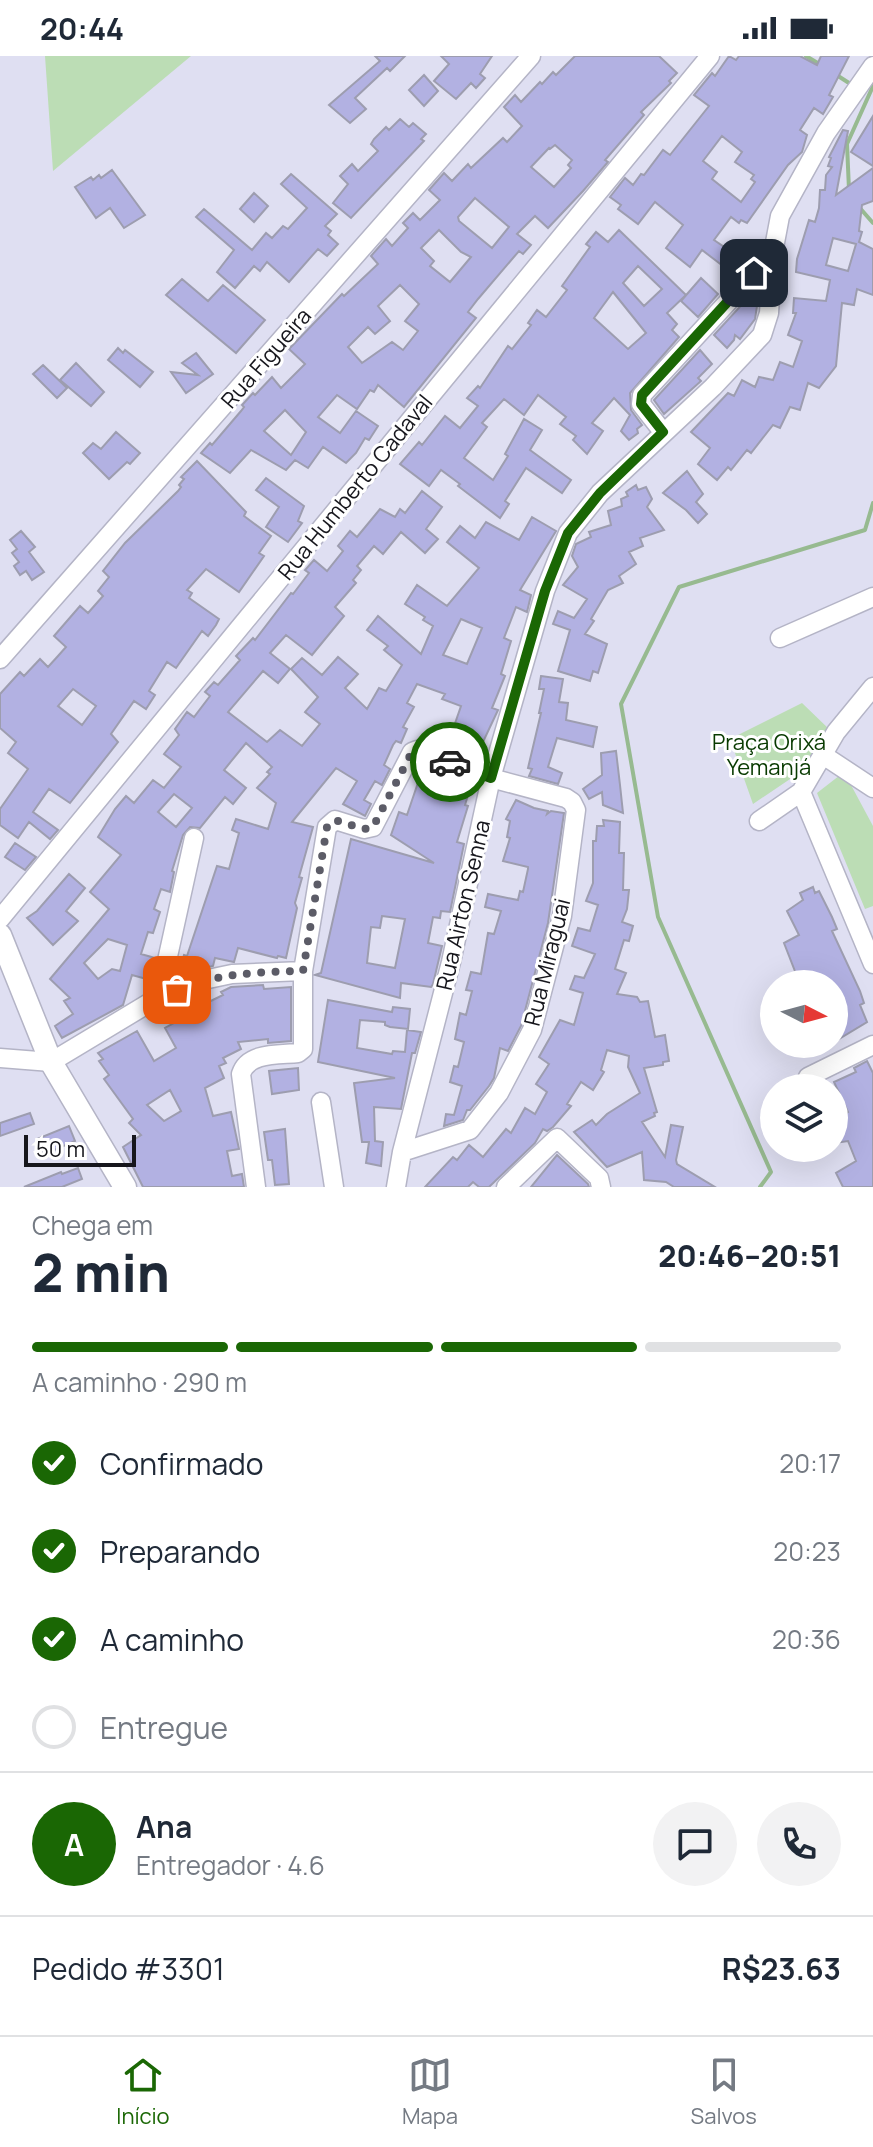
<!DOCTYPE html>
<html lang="pt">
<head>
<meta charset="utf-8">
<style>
	:root { --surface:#fff; --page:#f2f2f3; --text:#1f2937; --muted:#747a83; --line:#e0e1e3; --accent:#1a6704 }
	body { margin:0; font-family:Manrope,sans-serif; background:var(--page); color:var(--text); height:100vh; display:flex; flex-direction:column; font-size:30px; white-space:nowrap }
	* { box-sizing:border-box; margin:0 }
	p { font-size:26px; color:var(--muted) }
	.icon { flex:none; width:44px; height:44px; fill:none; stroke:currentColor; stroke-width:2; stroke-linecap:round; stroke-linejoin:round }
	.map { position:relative; height:1131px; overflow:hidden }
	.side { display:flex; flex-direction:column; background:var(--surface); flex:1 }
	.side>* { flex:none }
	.needle { width:52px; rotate:96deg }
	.controls { position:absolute; left:760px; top:914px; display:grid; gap:16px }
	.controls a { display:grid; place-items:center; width:88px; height:88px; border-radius:50%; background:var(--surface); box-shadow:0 8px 32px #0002; font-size:40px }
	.scale { position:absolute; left:24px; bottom:20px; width:112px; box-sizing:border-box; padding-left:8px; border:4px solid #16161c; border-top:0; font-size:22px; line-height:28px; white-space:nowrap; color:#16161c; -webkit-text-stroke:6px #fff; paint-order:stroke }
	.pin { position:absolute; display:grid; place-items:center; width:68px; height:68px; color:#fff; margin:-34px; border-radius:16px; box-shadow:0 4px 12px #0006 }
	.courier { position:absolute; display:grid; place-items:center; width:80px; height:80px; margin:-40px; border:6px solid #1a6704; border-radius:50%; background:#fff; color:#222; box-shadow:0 2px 10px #0007 }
	.head em { font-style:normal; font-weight:800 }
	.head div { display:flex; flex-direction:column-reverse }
	.head { display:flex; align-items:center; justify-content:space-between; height:136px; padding:0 32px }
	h1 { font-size:52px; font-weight:800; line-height:60px }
	.bar { display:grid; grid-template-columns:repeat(4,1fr); gap:12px 8px; align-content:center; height:96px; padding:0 32px }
	.bar i { height:10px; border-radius:6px; background:var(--line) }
	.bar .on { background:var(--accent) }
	.bar p { grid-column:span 4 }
	.line { display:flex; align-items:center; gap:20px; padding:0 32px; border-top:2px solid var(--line) }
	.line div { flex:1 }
	.round { display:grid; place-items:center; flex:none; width:84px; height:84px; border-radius:42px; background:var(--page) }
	ol { padding:0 32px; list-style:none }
	li { display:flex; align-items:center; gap:24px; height:88px }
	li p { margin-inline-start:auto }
	li .icon { padding:8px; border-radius:50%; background:var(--accent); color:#fff; stroke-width:4 }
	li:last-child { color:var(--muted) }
	li i { width:44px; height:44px; border:4px solid var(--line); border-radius:50% }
	.status { display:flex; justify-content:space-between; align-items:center; height:56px; padding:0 40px; background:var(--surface); direction:ltr }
	.status svg { height:22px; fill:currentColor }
	.dock { display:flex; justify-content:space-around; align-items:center; height:112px; border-top:2px solid var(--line); background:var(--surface); font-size:22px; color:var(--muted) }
	.dock a { display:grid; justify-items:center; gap:4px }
	.dock .on { color:var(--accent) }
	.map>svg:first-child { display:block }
	.green { fill:#bcddb5 }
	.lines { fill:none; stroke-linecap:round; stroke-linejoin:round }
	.stream { stroke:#97ba90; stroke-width:4 }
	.building { fill:#b2b1e2; stroke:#9d9daf; stroke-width:2; fill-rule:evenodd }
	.minor-casing { stroke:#b4b4c6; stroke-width:21 }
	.major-casing { stroke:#b4b4c6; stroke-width:25 }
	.minor { stroke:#fff; stroke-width:18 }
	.major { stroke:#fff; stroke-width:22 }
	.done { stroke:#5c5c67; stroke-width:8; stroke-dasharray:0 14.4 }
	.route { stroke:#1a6704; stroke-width:10 }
	.labels { text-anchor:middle; stroke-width:6; stroke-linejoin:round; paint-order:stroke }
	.street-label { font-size:22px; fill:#16161c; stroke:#fff }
	.park-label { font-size:22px; fill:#083a00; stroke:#fff }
</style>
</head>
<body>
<div class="status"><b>20:44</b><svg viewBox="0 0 49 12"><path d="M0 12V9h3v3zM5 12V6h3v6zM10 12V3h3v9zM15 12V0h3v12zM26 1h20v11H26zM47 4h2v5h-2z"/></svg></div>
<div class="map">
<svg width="873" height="1131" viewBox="0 0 873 1131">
	<rect width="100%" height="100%" fill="#dfdff2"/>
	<path class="green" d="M45 0H191L53 115Z
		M802 647 830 674 796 719 753 748 730 683Z
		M844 716 873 770V850L865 853 817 737Z"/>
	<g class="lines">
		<path class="stream" d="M806 0 821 9
			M835 18 849 27
			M849 134 847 88 873 30
			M859 151 873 167
			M760 1131 771 1116 658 861 621 648 679 531 865 474 873 447"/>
	</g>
	<path class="building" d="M375 0H405L390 15 387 12 355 42 366 53 350 67 329 49 380 5Z
		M441 0H492L480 18 485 22 476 32 471 27 456 43 434 25 449 8Z
		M575 0H659L677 17 669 25 671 27 641 56 644 59 605 104 608 106 583 135 548 172 535 160 517 178 531 189 523 198 519 195 478 243 468 256 476 262 404 351 378 329 374 336 370 334 357 353 337 339 318 361 340 377 356 355 378 370 369 384 365 382 356 397 346 407 323 391 308 412 295 404 286 414 251 394 230 417 201 397 210 387 212 389 241 355 244 351 242 349 253 337 255 339 272 321 281 332 305 308 289 293 342 238 344 240 378 208 371 200 386 183 392 190 408 172 403 167 413 157 420 164 440 144 429 134 444 117 452 125 468 108 471 112 503 82 507 86 522 70 504 51 515 39 521 46 540 26 542 28 553 16 556 19ZM555 89 572 104 568 109 571 112 554 131 531 111 549 92 550 93ZM475 142 509 171 492 192 459 165 458 161ZM439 174 461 196 471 201 450 226 430 210 434 205 421 192ZM400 229 419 248 405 265 418 275 403 294 392 286 362 307 348 291 368 271 375 278 390 265 378 250ZM285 354 306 376 291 399 264 375Z
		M729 0 736 4 739 0H800L817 9 821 0H849L829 39 833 41 823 58 814 52 800 74 807 79 802 96 788 109 747 167 741 164 739 167 731 161 714 184 748 207 736 220 702 194 690 211 666 192 683 169 655 146 638 168 618 153 621 149 610 141 625 122 633 129 641 118 644 119 663 94 670 99 709 50 694 39 712 17 715 20ZM722 80 742 96 735 106 754 119 751 123 755 126 741 146 712 123 717 116 703 105Z
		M424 19 438 35 424 50 409 34Z
		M873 60V110L851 96Z
		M400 63 409 71 413 67 426 78 421 83 424 85 351 162 333 147 348 128 340 120 352 108 358 115 378 95 371 88 374 83 386 71 389 74Z
		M843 74 848 75 836 139 873 112V145L862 149 859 175 862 176 859 186 873 193V239L857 233 854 249 842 247 836 310 819 332 808 327 800 354 790 351 780 372 773 369 751 397 747 394 731 414 728 411 717 424 698 408 710 392 691 376 728 337 734 340 742 324 755 331 759 321 773 324 780 306 793 311 802 285 788 279 796 257H793L794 242 826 245 830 224 796 216 797 203 809 164 815 166 819 152 820 134H825L826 119 832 111 828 110 831 102 829 101ZM833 182 856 188 848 215 826 209Z
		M112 114 145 159 124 172 110 152 96 162 75 131 91 121 93 124 99 119 101 122Z
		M291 118 337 158 325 170 331 175 328 179 338 188 327 200 318 193 289 226 267 206 260 215 254 210 235 232 217 216 234 194 196 161 204 153 252 194 266 177 272 182 283 170 288 173 307 152 281 128Z
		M254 137 268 150 254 166 240 153Z
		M619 174 686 239 667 257 677 268 672 274 679 281 630 337 631 354 642 369 637 373 638 377 629 384 621 375 630 359 614 342 592 367 603 375 587 398 573 384 576 380 560 368 566 361 538 339 524 359 504 343 482 367 487 371 464 402 493 424 508 400 505 398 524 363 542 374 530 394 571 424 562 437 526 412 505 445 509 448 500 462 458 430 460 428 441 414 429 430 400 408 419 386 422 389 445 360 460 372 478 350 467 342 478 330 480 332 508 290 512 293 531 269 528 267 537 254 546 261 567 234 562 230 590 191 586 188 596 176 608 186ZM638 210 662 233 644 250 623 227ZM613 236 646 277 628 293 594 262Z
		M701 222 718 238 698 261 681 245Z
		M182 223 208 245 223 229 265 264 236 297 166 239Z
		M747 243 757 250 755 263 740 283 735 279 734 284 727 292 714 279Z
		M118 292 123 297 125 294 153 316 140 331 108 304Z
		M700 294 712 308 698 322 701 325 664 358 654 344Z
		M196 297 213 318 186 337 171 316 198 319 182 307Z
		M76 307 104 336 91 350 60 324Z
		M43 309 67 332 57 342 33 318Z
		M116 376 140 397 130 408 127 406 109 423 83 397 93 387 101 393Z
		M197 405 246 456 244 460 271 480 259 497 264 500 239 536 206 513 187 534 192 537 189 542 219 563 216 569 208 580 202 575 176 612 167 606 149 635 155 639 146 653 134 645 111 678 118 686 70 747 49 733 33 756 58 774 50 783 29 766 18 782 0 769V753L28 713 8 697 16 686 0 672V638L20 616 24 620 40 603 48 611 58 600 66 591 54 580 80 550 88 557 103 540 98 535 109 521 103 515 125 487 178 435 181 431 179 429 184 423 181 421ZM73 633 96 650 82 669 58 650Z
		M687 415 703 438 696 446 707 458 698 467 686 454 663 437Z
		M266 422 304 450 298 465 302 467 288 486 266 471 279 451 256 434Z
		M636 429 638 434 646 431 652 443 647 451 664 474 640 482 643 490 629 496 636 508 619 520 623 527 608 534 591 563 594 565 585 578 607 588 598 617 593 615 590 625 558 615 570 574 553 568 558 555 574 562 587 543 563 529 578 511 572 500 576 488 591 481 589 476 611 469 608 455 622 450 621 443 628 440 626 436Z
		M422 435 442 451 426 473 438 483 425 497 401 476 383 498 374 490 357 510 361 514 353 524 356 527 335 551 344 560 312 599 286 579 270 597 290 613 278 627 263 615 228 656 267 686 280 674 302 690 320 668 305 656 318 641 291 613 302 602 322 619 338 601 358 618 345 632 367 653 379 632 386 635 402 609 384 594 388 590 367 574 378 560 421 598 433 570 423 564 425 561 405 548 417 529 447 550 479 512 447 486 460 470 475 482 486 466 519 484 532 461 556 475 520 534 531 539 527 556 516 551 504 582 511 585 501 618 505 620 492 652 498 654 475 703 442 691 449 675 452 676 461 650 442 643 445 638 417 628 407 647 414 651 403 671 407 673 401 687 396 685 393 689 384 709 390 713 382 729 375 725 364 744 371 748 365 760 343 748 357 725 336 712 292 766 313 771 299 821 302 822 295 847 297 852 286 902 278 900 277 902 238 892 234 906 215 902 213 910 190 915 180 913 184 899 187 900 217 810 229 813 239 777 232 774 236 763 268 773 276 747 257 732 270 718 267 716 272 711 246 687 224 714 246 732 233 748 225 741 200 772 190 771 183 779 172 815 174 816 170 836 161 833 154 853 160 856 153 877 148 876 141 898 155 902 150 924 132 919 123 949 62 982 55 970 73 958 64 945 70 942 50 923 109 853 90 836 121 799 98 781 115 753 126 740 134 747 153 724 164 732 181 711 164 698 179 679 175 673 187 656 194 661 210 640 205 636 214 626 218 629 240 604 236 600 253 582 255 584 291 537 293 538 309 517 305 514 314 504 327 515 343 495 338 490 350 475 357 481 380 453 395 461 400 453 405 457ZM461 563 482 572 467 608 443 599ZM174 738 192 752 176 771 158 756ZM108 883 127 889 120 915 112 913 98 923 84 907Z
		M21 475 35 491 29 496 44 516 32 524 26 515 20 519 14 510 19 506 12 497 17 493 10 484Z
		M541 620 563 623 559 646 568 647 566 664 597 671 593 691 557 682 548 711 562 717 558 728 529 720 532 713 528 712 541 657H539L544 633H539Z
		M616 695 620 729 623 757 603 749 602 736 589 743 583 733 602 719 601 697Z
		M422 715 452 722 449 729 469 736 465 749 468 750 457 786 464 788 450 856 441 855 440 862 433 861 428 887 442 890 433 928 431 931 401 927 400 942 315 919 321 917 351 783 434 807 391 779 399 756 407 759ZM382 860 405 863 395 912 367 907 371 871 380 872Z
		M516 744 534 752 548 755 547 758 551 755 564 757 548 867 521 970 508 995 500 992 494 1022 489 1030 470 1054H467L463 1064 444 1070 446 1058 454 1059 462 1030 450 1026 454 1010 458 1011 464 986 455 983 460 957 466 959 472 935 466 934 471 916 481 918 488 877 494 878 501 855 485 851 488 838 518 844 520 835 523 836 528 813V811L503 805 510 782 507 781 510 765 506 763Z
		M603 764 620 766 619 797H624L623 834H629L627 853 622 866 633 870 629 885 624 884 615 913 626 917 617 938 637 941 640 946 648 945 655 981 665 979 669 1005 663 1006V1009L644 1012 657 1056 654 1057 655 1060 642 1066 665 1101 671 1069 683 1071 676 1104 677 1108 715 1131H674L666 1126 644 1124 642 1096 607 1111 574 1076 592 1064 596 1069 607 1058 640 1037 628 1011 629 1000 607 994 601 1014 604 1016 593 1034 581 1026 567 1048 571 1050 553 1071 547 1075 543 1073 535 1087 489 1131H479L473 1126 468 1131H425L453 1101 457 1104 469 1089 483 1101 506 1073 511 1077 525 1052 535 1058 547 1036 536 1028 549 1008 539 1001 560 964 574 969 583 937 570 933 575 920 584 922 595 898 572 890 578 872 590 875 598 849 586 845 593 827V785H596L597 770H604Z
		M15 787 36 801 25 814 5 801Z
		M69 818 85 832 66 855 78 865 53 889 27 862 37 855Z
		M813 831 815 837 819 835 832 861 837 873 832 875 860 935 864 947 860 949 867 966 834 986V928H800L784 887 799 879 787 855 803 844 800 837Z
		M263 929 264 933 291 931V985L268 987V983L238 986 241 993 223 1002 226 1007 219 1010 224 1022 205 1032 213 1060 231 1056 239 1093 227 1095 232 1120 242 1118 244 1131H143L123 1091 141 1079 129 1067 133 1063 104 1023 109 1019 99 1005 103 1003 98 997 137 975 154 1005 176 992 165 972 183 962 182 959 223 939 221 936 231 931ZM170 1034 181 1055 164 1065 147 1049Z
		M328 944 392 956 393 951 410 953 408 973 390 971 385 969V966L360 964 357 992 392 998 393 995 405 996 407 974 421 976 415 997H412L401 1053 374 1051 375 1085 383 1086 381 1110 366 1107 369 1086H362L354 1027 395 1022 318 1006Z
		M867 1005 873 1017V1131H843L836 1117 856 1105 848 1085 834 1087V1063L848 1056 834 1026 856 1016 854 1012Z
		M298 1012 299 1034 272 1038 269 1015Z
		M30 1057 34 1068 0 1080V1067Z
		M69 1070 75 1085 43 1099 37 1083Z
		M285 1073 289 1128 275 1129 272 1104H268L264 1076Z
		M557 1099 588 1128 589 1131H531Z
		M78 1112 82 1123 62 1131H24L61 1116 62 1118Z"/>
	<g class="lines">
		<defs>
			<path id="minor" d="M663 376 641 348 642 339 773 197
				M780 582 873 541
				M0 603 531 0
				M823 699 873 732
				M801 736 873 908
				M759 765 801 736 836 676 873 631
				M0 863 710 0
				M159 941 194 782
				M0 1002 51 1006 159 941 194 926 232 918 303 915
				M808 1021 873 989
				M321 1046 334 1131
				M256 1131 241 1018C248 996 278 999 298 997L303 993V915L327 771 335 764 364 773 373 771 412 696 417 694 491 722 566 742 572 746 576 754 562 860 532 974 499 1037 470 1074 402 1096
				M396 1131 402 1096 451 906 491 722 545 535 568 477 600 437 713 331 762 279 769 257 773 197 780 160 826 77 873 10
				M506 1131 557 1082 599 1122 601 1131"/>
			<path id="major" d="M0 879 51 1006 125 1131"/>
		</defs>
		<use href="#minor" class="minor-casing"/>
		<use href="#major" class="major-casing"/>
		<use href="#minor" class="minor"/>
		<use href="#major" class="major"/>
	</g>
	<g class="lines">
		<path class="done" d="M177 934C218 917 259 916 303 915L327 771 335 764 364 773 373 771 412 696H424L450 706"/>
		<path class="route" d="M450 706 491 722 545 535 568 477 600 437 663 376 641 348 642 339 754 217"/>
	</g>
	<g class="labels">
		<g class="street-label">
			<text transform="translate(266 302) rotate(-49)" y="8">Rua Figueira</text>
			<text transform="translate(355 431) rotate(-51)" y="8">Rua Humberto Cadaval</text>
			<text transform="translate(463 849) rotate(-77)" y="8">Rua Airton Senna</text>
			<text transform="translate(547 906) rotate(-76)" y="8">Rua Miraguai</text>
		</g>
		<g class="park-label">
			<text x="769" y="694">Praça Orixá<tspan x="769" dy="25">Yemanjá</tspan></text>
		</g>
	</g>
</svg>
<div class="controls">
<a><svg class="needle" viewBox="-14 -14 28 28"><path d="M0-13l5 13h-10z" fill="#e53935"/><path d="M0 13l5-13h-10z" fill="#747a83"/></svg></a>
<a><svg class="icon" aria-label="layers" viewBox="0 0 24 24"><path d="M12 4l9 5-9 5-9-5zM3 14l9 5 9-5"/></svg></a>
</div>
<div class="scale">50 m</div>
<div class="pin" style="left:177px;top:934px;background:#ea580c"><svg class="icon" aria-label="bag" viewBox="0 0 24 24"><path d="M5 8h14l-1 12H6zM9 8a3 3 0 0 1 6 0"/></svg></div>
<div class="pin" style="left:754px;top:217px;background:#1f2937"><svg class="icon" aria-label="home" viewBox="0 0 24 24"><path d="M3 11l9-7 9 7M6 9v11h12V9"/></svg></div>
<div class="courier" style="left:450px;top:706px"><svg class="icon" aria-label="car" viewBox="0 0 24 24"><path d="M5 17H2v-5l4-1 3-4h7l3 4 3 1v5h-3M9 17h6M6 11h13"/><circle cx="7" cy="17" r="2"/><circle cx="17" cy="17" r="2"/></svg></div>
</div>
<section class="side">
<div class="head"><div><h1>2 min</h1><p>Chega em</p></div><em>20:46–20:51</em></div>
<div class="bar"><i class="on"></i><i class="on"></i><i class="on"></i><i></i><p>A caminho · 290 m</p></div>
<ol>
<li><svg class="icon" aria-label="check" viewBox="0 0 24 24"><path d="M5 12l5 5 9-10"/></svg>Confirmado<p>20:17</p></li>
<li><svg class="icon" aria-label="check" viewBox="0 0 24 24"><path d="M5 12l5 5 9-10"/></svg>Preparando<p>20:23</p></li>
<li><svg class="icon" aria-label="check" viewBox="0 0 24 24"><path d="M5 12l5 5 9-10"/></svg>A caminho<p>20:36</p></li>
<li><i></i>Entregue</li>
</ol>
<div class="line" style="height:144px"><b class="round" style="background:var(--accent);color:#fff">A</b><div><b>Ana</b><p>Entregador · 4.6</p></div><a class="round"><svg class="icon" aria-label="chat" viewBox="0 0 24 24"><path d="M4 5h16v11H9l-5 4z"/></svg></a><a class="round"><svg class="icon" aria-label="phone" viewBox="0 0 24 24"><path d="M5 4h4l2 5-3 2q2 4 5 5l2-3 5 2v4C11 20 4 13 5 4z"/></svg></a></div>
<div class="line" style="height:104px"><div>Pedido #3301</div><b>R$23.63</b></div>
</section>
<nav class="dock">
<a class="on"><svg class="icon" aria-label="home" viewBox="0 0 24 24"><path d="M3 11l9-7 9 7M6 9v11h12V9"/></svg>Início</a>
<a><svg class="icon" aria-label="map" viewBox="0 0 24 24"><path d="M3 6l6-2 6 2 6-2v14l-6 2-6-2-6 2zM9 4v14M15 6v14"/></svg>Mapa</a>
<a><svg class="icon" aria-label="saved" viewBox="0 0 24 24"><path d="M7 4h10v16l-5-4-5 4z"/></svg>Salvos</a>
</nav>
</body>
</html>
